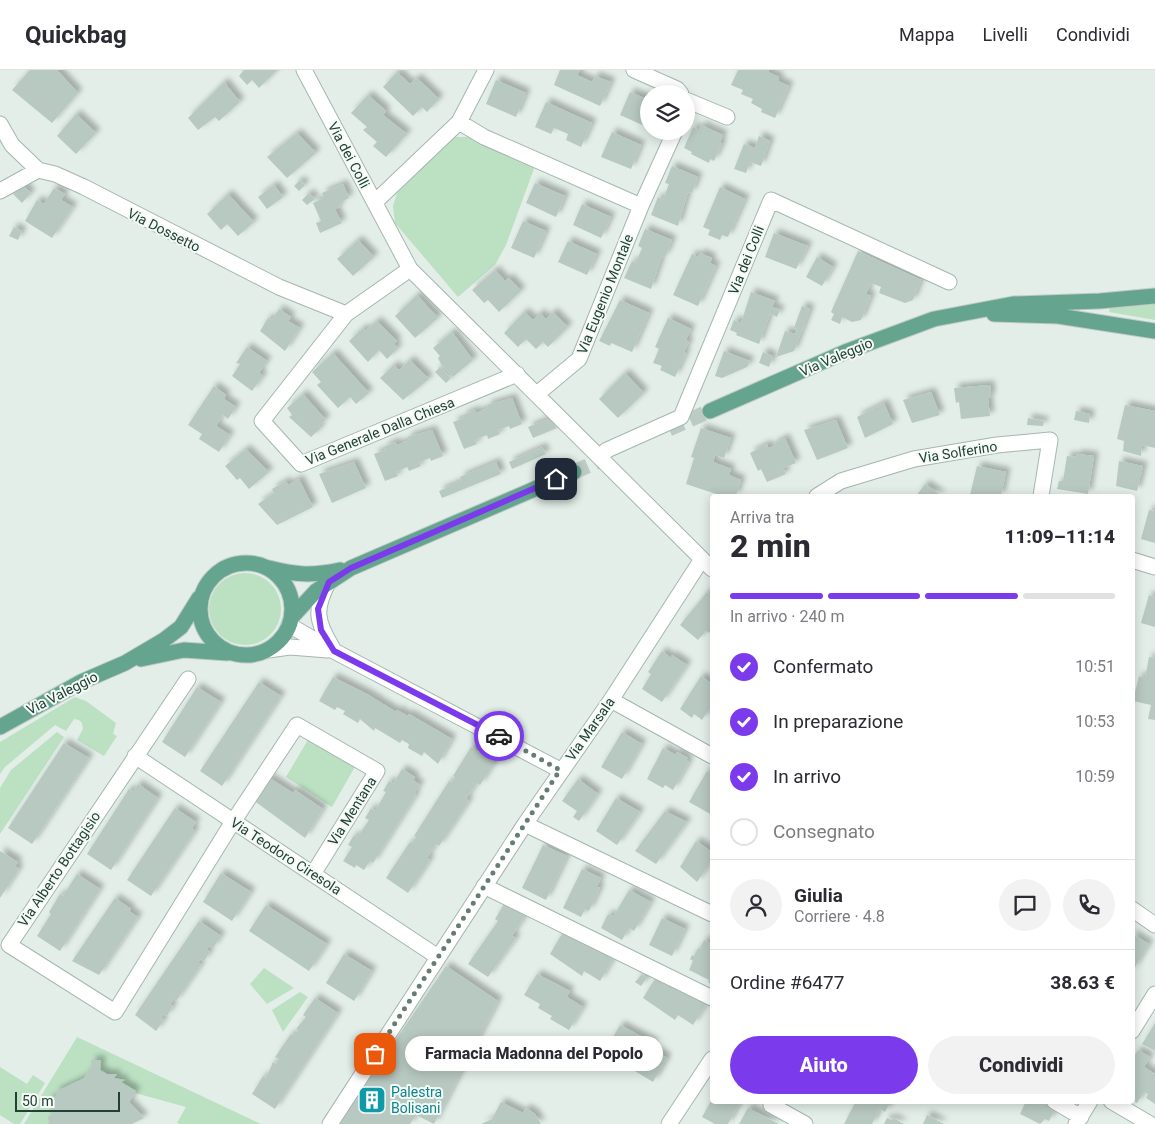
<!DOCTYPE html>
<html lang="it">
<head>
<meta charset="utf-8">
<style>
	:root { --surface:#fff; --page:#f2f2f3; --text:#2b2b33; --muted:#7c7c81; --line:#e1e1e2; --accent:#7c3aed }
	body { margin:0; font-family:Roboto,sans-serif; background:var(--page); color:var(--text); height:100vh; display:flex; flex-direction:column; font-size:19px; white-space:nowrap }
	* { box-sizing:border-box; margin:0 }
	p { font-size:16px; color:var(--muted) }
	.icon { flex:none; width:28px; height:28px; fill:none; stroke:currentColor; stroke-width:2; stroke-linecap:round; stroke-linejoin:round }
	.map { position:relative; flex:1; overflow:hidden }
	.side { position:absolute; left:710px; top:424px; width:425px; height:610px; display:flex; flex-direction:column; background:var(--surface); border-radius:5px; box-shadow:0 2px 12px #0003 }
	.side>* { flex:none }
	.tools { position:absolute; left:640px; top:15px; display:grid; gap:10px }
	.tools a { display:grid; place-items:center; width:55px; height:55px; border-radius:50%; background:var(--surface); box-shadow:0 2px 12px #0003; font-size:25px }
	.scale { position:absolute; left:15px; bottom:12px; width:105px; box-sizing:border-box; padding-left:5px; border:2px solid #224036; border-top:0; font-size:14px; line-height:18px; white-space:nowrap; color:#224036; -webkit-text-stroke:4px #f4faf6; paint-order:stroke }
	.pin { position:absolute; display:grid; place-items:center; width:42px; height:42px; color:#fff; margin:-21px; border-radius:10px; box-shadow:0 2px 8px #0006 }
	.courier { position:absolute; display:grid; place-items:center; width:50px; height:50px; margin:-25px; border:4px solid #7c3aed; border-radius:50%; background:#fff; color:#222; box-shadow:0 1px 6px #0007 }
	.bubble { position:absolute; height:35px; border-radius:18px; background:var(--surface); box-shadow:0 2px 12px #0003; font-size:16px; font-weight:800; line-height:35px; text-align:center }
	.head em { font-style:normal; font-weight:800 }
	.head div { display:flex; flex-direction:column-reverse }
	.head { display:flex; align-items:center; justify-content:space-between; height:85px; padding:0 20px }
	h1 { font-size:32px; font-weight:800; line-height:38px }
	.bar { display:grid; grid-template-columns:repeat(4,1fr); gap:8px 5px; align-content:center; height:60px; padding:0 20px }
	.bar i { height:6px; border-radius:4px; background:var(--line) }
	.bar .active { background:var(--accent) }
	.bar p { grid-column:span 4 }
	.line { display:flex; align-items:center; gap:12px; padding:0 20px; border-top:1px solid var(--line) }
	.line div { flex:1 }
	.round { display:grid; place-items:center; flex:none; width:52px; height:52px; border-radius:26px; background:var(--page) }
	ol { padding:0 20px; list-style:none }
	li { display:flex; align-items:center; gap:15px; height:55px }
	li p { margin-inline-start:auto }
	li .icon { padding:5px; border-radius:50%; background:var(--accent); color:#fff; stroke-width:4 }
	li:last-child { color:var(--muted) }
	li i { width:28px; height:28px; border:2px solid var(--line); border-radius:50% }
	.primary-button { display:flex; gap:10px; margin-top:auto; padding:10px 20px }
	.primary-button a { flex:1; height:58px; border-radius:30px; background:var(--accent); color:#fff; font-size:20px; font-weight:800; line-height:58px; text-align:center }
	.primary-button a+a { background:var(--page); color:var(--text) }
	header { display:flex; align-items:center; gap:30px; box-sizing:border-box; height:70px; padding:0 25px; background:var(--surface); border-bottom:1px solid var(--line) }
	header strong { font-size:24px }
	nav { display:flex; gap:28px; margin-inline-start:auto; font-size:18px }
	.map>svg:first-child { display:block }
	.green { fill:#bbe0c2 }
	.building { fill:#b8c9c1; filter:url(#shadow) }
	.lines { fill:none; stroke-linecap:round; stroke-linejoin:round }
	.major-tunnel { stroke:#bccbc4; stroke-width:15; stroke-dasharray:15 8; stroke-linecap:butt }
	.minor-casing { stroke:#a5b6af; stroke-width:17 }
	.major-casing { stroke:#c1cac7; stroke-width:17 }
	.minor { stroke:#fff; stroke-width:15 }
	.major { stroke:#65a590; stroke-width:15 }
	.done { stroke:#667d74; stroke-width:5; stroke-dasharray:0 9 }
	.route { stroke:#7c3aed; stroke-width:6 }
	.labels { text-anchor:middle; stroke-width:4; stroke-linejoin:round; paint-order:stroke }
	.street-label { font-size:14px; fill:#224036; stroke:#f4faf6 }
	.culture-label { font-size:14px; fill:#0d838f; stroke:#f4faf6; text-anchor:start }
</style>
</head>
<body>
<header>
<strong>Quickbag</strong>
<nav><a>Mappa</a><a>Livelli</a><a>Condividi</a></nav>
</header>
<div class="map">
<svg width="1155" height="1054" viewBox="0 0 1155 1054">
	<defs>
		<filter id="shadow"><feDropShadow dx="4.5" dy="-4.5" stdDeviation="2.5" flood-color="#0004"/></filter>
	</defs>
	<rect width="100%" height="100%" fill="#e3eee8"/>
	<path class="green" d="M453 67H470L535 96 506 175 495 195 458 227 395 153 393 136 397 123Z
		M1155 233V250L1109 242 1110 237Z
		M209 539a36 36 0 1 1 72 0a36 36 0 1 1-72 0Z
		M75 627 86 631 116 653 113 664 117 666 104 686 77 670 83 659 82 653 79 650 74 649 66 661 55 655 5 697 0 704V672Z
		M57 662 64 667 0 764V718L11 700Z
		M309 668 356 695 332 737 286 707Z
		M264 898 294 918 267 934 250 914Z
		M300 922 308 927 283 962 272 940Z
		M77 967 261 1054H180L177 1053 186 1037 135 1023 109 1054H24Z
		M0 997 27 1014 33 1005 45 1013 20 1054H14L0 1045Z"/>
	<path class="building" d="M30 0H57L78 23 52 53 12 20Z
		M244 0H277L259 18 252 10 247 15 239 6Z
		M560 0H580L577 5 592 12 595 6 611 12 600 36 554 15Z
		M738 0H769L768 2 779 7 778 11 789 16 775 48 761 42 762 39 751 33 753 29 741 24 743 20 731 15Z
		M397 2 410 14 417 8 439 29 427 42 422 37 413 46 383 17Z
		M496 10 526 23 516 47 486 34Z
		M224 12 240 32 219 51 215 47 198 60 188 48Z
		M630 22 649 30V58L620 45Z
		M368 25 386 41 383 45 407 64 386 87 373 76 377 72 363 60 367 57 351 43Z
		M546 32 592 53 581 77 566 70 568 64 554 58 551 64 535 57Z
		M76 44 96 63 76 84 57 66Z
		M701 55 723 65 720 73 722 74 714 91 710 89 709 93 691 84 692 82 684 78 693 57 699 60Z
		M612 62 641 75 631 99 601 87Z
		M297 63 316 83 287 108 267 87Z
		M759 66 770 71 761 96 750 92 746 103 734 99 744 74 755 78Z
		M672 96 698 107 692 123 688 122 678 156 651 145 658 127 663 130 669 114 665 113Z
		M300 110 305 115 299 121 294 116Z
		M535 113 565 126 556 147 526 133Z
		M343 114 349 128 339 133 340 137 335 139 342 153 320 163 316 153 321 151 313 133 324 128 322 123Z
		M22 115 31 123 22 133 13 124Z
		M274 115 283 127 267 139 258 127Z
		M720 117 745 129 728 167 722 165 720 170 708 165 710 160 703 157Z
		M54 118 65 124 61 130 73 137 52 168 25 151 37 130 44 134Z
		M309 123 315 129 307 135 302 130Z
		M228 124 254 152 238 166 227 154 221 160 207 144Z
		M582 134 611 147 601 168 573 155Z
		M523 151 546 161 534 188 511 178Z
		M14 157 22 161 18 170 9 166Z
		M645 159 672 170 665 187 662 186 651 219 624 208 632 191 636 193 642 178 638 176Z
		M774 163 808 176 796 199 765 187Z
		M358 170 374 187 353 206 337 189Z
		M568 171 597 184 587 205 558 192Z
		M858 181 921 210 913 230 905 233 879 223 881 217 871 213 866 224 871 226 861 250 852 252 842 247 840 254 831 250 834 244 831 242Z
		M700 183 712 188 710 193 716 196 698 236 673 225 692 184 698 187Z
		M817 187 833 197 822 216 806 207Z
		M495 200 505 211 509 208 521 221 499 242 488 230 484 233 472 220Z
		M751 222 775 231 772 237 780 240 777 247 770 244 759 274 736 265 737 263 730 260 734 250 741 253Z
		M417 225 438 248 415 268 395 246Z
		M620 230 649 243 632 282 611 273 610 276 599 271Z
		M802 236 810 239 794 281 776 287 785 261 795 264 797 259 794 258Z
		M279 239 291 247 288 251 300 258 285 281 260 261 268 248 272 250Z
		M524 242 533 250 540 243 546 249 553 242 568 257 548 277 543 272 536 279 526 269 518 277 504 263Z
		M668 248 691 259 686 270 689 272 684 282 686 283 675 307 660 300 662 296 653 293 659 279 655 277Z
		M377 251 397 271 394 274 398 278 387 289 379 280 368 292 349 271 363 258 365 261Z
		M452 262 473 290 453 307 441 294 438 288 440 286 433 278Z
		M247 277 267 291 259 303 263 306 252 321 232 306 240 294 236 293Z
		M724 281 750 291 747 297 722 308 715 306Z
		M763 282 773 286 769 297 759 293Z
		M333 283 369 323 356 334 350 327 338 338 317 315 321 312 312 302Z
		M410 290 429 309 403 330 380 308 394 295 399 300Z
		M440 297 451 308 446 313 435 302Z
		M625 303 644 323 618 348 599 329Z
		M990 315 991 327 988 328 990 346 961 349 959 332 956 333 954 318Z
		M214 316 226 325 224 329 236 337 228 349 223 345 216 356 230 365 219 382 199 369 202 364 188 355Z
		M931 322 940 345 912 353 903 330Z
		M303 324 326 350 318 356 321 358 311 367 289 347 292 345 287 338Z
		M512 328 522 354 510 359 509 356 498 360 500 364 488 369 487 365 475 370 477 374 464 379 453 352 464 348 463 345 475 340 476 343 488 338 487 335Z
		M884 333 893 354 865 368 857 347Z
		M1125 335 1155 341V378L1142 375 1141 386 1123 381 1124 371 1117 369Z
		M1076 341 1090 344 1089 353 1074 350Z
		M1028 348 1044 351 1043 356 1027 355Z
		M549 349 557 358 533 368 528 357Z
		M836 350 848 378 817 390 804 360Z
		M701 358 731 368 724 388 715 385 713 392 731 399 729 405 741 410 736 426H722L686 414 694 388 691 387Z
		M432 360 443 386 431 391 430 388 419 392 421 396 409 401 407 397 396 402 398 406 385 411 374 384 385 380 384 377 395 372 397 375 409 370 407 367Z
		M785 368 796 393 783 398 786 404 767 412 761 399 758 401 750 383 767 374 768 378 774 376 773 374Z
		M542 377 546 384 512 399 509 392Z
		M246 379 269 402 249 419 240 408 237 410 225 396Z
		M1077 384 1094 386 1088 424 1057 419 1059 411H1063L1067 386 1076 387Z
		M1119 391 1143 396 1137 421 1116 416Z
		M354 392 366 418 332 433 319 404Z
		M496 392 501 404 442 428 439 421 462 411 460 407Z
		M977 396 1006 402 1001 426 970 425Z
		M299 409 313 437 277 455 258 434 274 423 272 419 286 411 288 415Z
		M925 414 942 426H916Z
		M1149 440 1155 441V473L1141 469Z
		M707 522 712 526V559L709 563 706 561 698 570 680 555Z
		M1149 525 1155 527V557L1141 553Z
		M662 581 671 588 672 585 687 595 662 632 642 619 651 604 648 602Z
		M1149 587 1155 588V650L1148 649 1151 635 1133 631 1139 606 1145 608Z
		M701 606 712 614V635L702 650 694 644 692 648 680 639Z
		M333 607 367 624 396 642 397 640 408 646 409 644 452 669 438 694 424 682 422 686 408 678 409 674 402 670 400 673 375 658 374 661 360 649 358 653 343 644 345 641 337 637 335 640 319 631Z
		M259 612 281 626 222 716 200 701Z
		M197 617 221 632 185 687 162 672Z
		M622 662 642 674 622 709 601 697Z
		M64 673 89 688 32 774 8 758Z
		M471 677 495 692 480 715 477 713 466 729 469 731 439 776 436 774 427 788 430 790 408 823 386 808 410 772 412 773 416 767 414 766 449 711 452 712 455 707 453 706Z
		M663 678 676 685 677 682 688 688 686 690 689 692 673 720 665 715 663 718 647 709Z
		M402 699 415 707 413 710 420 715 414 724 416 725 373 793 370 791 364 800 356 795 355 798 343 791 352 777 348 775 354 765 357 768 369 750 365 748 371 738 375 741 386 722 383 721 389 711 393 714Z
		M707 701 712 704V745L689 732Z
		M268 707 293 723 295 720 323 739 305 768 253 730Z
		M578 709 598 724 579 751 573 747 577 741 562 731Z
		M138 714 158 728 111 800 87 784 129 719 133 722Z
		M616 728 640 742 617 775 596 761Z
		M175 738 196 752 192 758 195 761 151 826 127 810Z
		M665 741 687 752 656 794 635 781Z
		M696 771 712 782V790L697 812 680 797Z
		M543 775 567 786 546 830 522 818Z
		M0 781 18 792 15 796 19 799 0 828Z
		M582 799 601 808 597 817 600 818 589 841 585 839 581 847 563 838Z
		M221 803 251 822 232 851 203 832Z
		M77 804 100 819 60 881 37 866 51 844 49 842 60 824 63 826Z
		M629 820 651 832 634 861 629 858 622 870 601 858 608 844 613 847Z
		M115 828 131 839 129 841 138 847 99 905 72 891Z
		M504 834 525 846 512 866 516 868 488 907 468 894 498 851 495 849Z
		M266 835 327 874 309 901 249 861Z
		M662 848 685 859 672 886 649 875Z
		M199 851 221 866 213 878 209 876 207 880 210 882 204 891 201 889 198 893 201 895 176 931 174 929 170 935 173 936 167 946 164 944 161 948 164 950 156 961 135 945Z
		M563 862 579 872 580 870 615 886 600 911 584 901 582 906 550 884Z
		M1132 864 1149 874 1132 902Z
		M704 870 712 874V915L708 912 709 910 689 900 693 891 690 889 692 885 694 886 698 878 700 879Z
		M344 884 372 901 354 931 326 913Z
		M446 896 498 931 434 1054 416 1045 410 1054H338Z
		M537 904 570 921 567 927 583 937 569 960 550 949 552 946 538 938 540 934 524 925Z
		M642 904 647 908 641 916 635 912Z
		M656 907 708 931 693 955 678 945 675 950 643 928Z
		M315 928 338 943 275 1039 252 1024 263 1006 266 1008 273 992 276 994 279 989 275 987 291 964 294 966 298 960 296 959 306 947 303 945Z
		M1155 953V981L1142 974Z
		M620 955 654 973 651 978 667 988 653 1012 633 1000 635 997 621 989 623 985 608 976Z
		M1138 980 1150 987 1144 997 1155 1004V1034L1146 1028 1148 1024 1144 1022 1137 1033 1132 1030V989Z
		M91 990H101L100 1000 107 1004H117L114 1008 125 1010 121 1012 136 1021 129 1032 144 1048 132 1054H49L48 1047 54 1043 48 1037 52 1035 47 1031 57 1025 55 1022 84 1008 92 995Z
		M711 1031H741L728 1054H715L702 1047Z
		M856 1031H891L885 1042 880 1039 872 1054H844Z
		M1026 1031H1048L1057 1036 1049 1051 1045 1049 1040 1054 1020 1044Z
		M501 1032 523 1043 526 1038 535 1044 541 1054H481L492 1049Z
		M748 1038 756 1042 779 1054H739Z
		M927 1045 944 1054H923Z
		M887 1048 892 1050 893 1048 904 1054H884Z"/>
	<g class="lines">
		<path class="major-tunnel" d="M669 359 710 341
			M574 402 612 385"/>
		<defs>
			<path id="minor" d="M304 0 410 199 712 499
				M634 0 677 19 681 24
				M686 30 727 47
				M459 52 484 67 641 136
				M0 54 12 75 38 100 55 104 84 117 279 217 346 244
				M0 121 38 100
				M375 132 459 52 486 0
				M410 199 346 244 262 351 301 394 517 304
				M537 324 579 289 641 136 675 61
				M599 387 607 380 681 347 771 130 949 212
				M817 426 841 411 914 389 997 375 1050 370 1041 426
				M1132 490 1155 497
				M329 511C314 539 316 551 332 577
				M289 555 334 581 560 700
				M268 580 290 577 328 580
				M188 609 9 875 115 942 229 758 297 655 377 701 313 804
				M611 630 712 686
				M135 686 438 887
				M525 754 712 844
				M484 816 712 928
				M1132 839 1155 855
				M1132 961 1155 924
				M1054 1031 1081 1047
				M1111 1031 1150 1054
				M771 1035 805 1054
				M330 1054 525 754 611 630 702 489
				M669 1054 712 989
				M1076 1054 1090 1031"/>
			<path id="major" d="M994 244 1058 246 1155 261
				M710 341 845 282 934 249 1013 234 1100 231 1155 226
				M200 539a46 46 0 1 1 92 0a46 46 0 1 1-92 0Z
				M269 498C296 505 312 506 340 500
				M291 548 316 521 351 498 574 402
				M141 589 184 580 227 583
				M0 657 81 612 125 593 164 570 181 557 199 528"/>
		</defs>
		<use href="#minor" class="minor-casing"/>
		<use href="#major" class="major-casing"/>
		<use href="#minor" class="minor"/>
		<use href="#major" class="major"/>
	</g>
	<g class="lines">
		<path class="done" d="M375 984 560 700 499 666"/>
		<path class="route" d="M499 666 334 581 321 560 318 539 329 512 351 498 556 409"/>
	</g>
	<defs>
		<symbol id="building-square" viewBox="-11 -11 22 22"><rect x="-9" y="-9" width="18" height="18" rx="4" fill="#0f9aa8" stroke="#f4faf6"/><path d="M-4-6H4V6H1V3H-1V6H-4ZM-2.5-4.3h1.7v1.8h-1.7ZM.8-4.3h1.7v1.8H.8ZM-2.5-1h1.7V.8h-1.7ZM.8-1h1.7V.8H.8Z" fill="#fff"/></symbol>
	</defs>
	<g fill-rule="evenodd">
		<use href="#building-square" x="356" y="1014" width="32" height="32"/>
	</g>
	<g class="labels">
		<g class="street-label">
			<text transform="translate(349 85) rotate(62)" y="5">Via dei Colli</text>
			<text transform="translate(164 160) rotate(27)" y="5">Via Dossetto</text>
			<text transform="translate(746 190) rotate(-68)" y="5">Via dei Colli</text>
			<text transform="translate(605 224) rotate(-68)" y="5">Via Eugenio Montale</text>
			<text transform="translate(836 287) rotate(-23)" y="5">Via Valeggio</text>
			<text transform="translate(380 361) rotate(-22)" y="5">Via Generale Dalla Chiesa</text>
			<text transform="translate(958 382) rotate(-9)" y="5">Via Solferino</text>
			<text transform="translate(62 623) rotate(-27)" y="5">Via Valeggio</text>
			<text transform="translate(590 659) rotate(-55)" y="5">Via Marsala</text>
			<text transform="translate(352 741) rotate(-58)" y="5">Via Mentana</text>
			<text transform="translate(286 786) rotate(33)" y="5">Via Teodoro Ciresola</text>
			<text transform="translate(59 799) rotate(-56)" y="5">Via Alberto Bottagisio</text>
		</g>
		<g class="culture-label">
			<text x="391" y="1027">Palestra<tspan x="391" dy="16">Bolisani</tspan></text>
		</g>
	</g>
</svg>
<div class="tools">
<a><svg class="icon" aria-label="layers" viewBox="0 0 24 24"><path d="M12 4l9 5-9 5-9-5zM3 14l9 5 9-5"/></svg></a>
</div>
<div class="scale">50 m</div>
<div class="pin" style="left:375px;top:984px;background:#ea580c"><svg class="icon" aria-label="bag" viewBox="0 0 24 24"><path d="M5 8h14l-1 12H6zM9 8a3 3 0 0 1 6 0"/></svg></div>
<div class="pin" style="left:556px;top:409px;background:#1f2937"><svg class="icon" aria-label="home" viewBox="0 0 24 24"><path d="M3 11l9-7 9 7M6 9v11h12V9"/></svg></div>
<div class="courier" style="left:499px;top:666px"><svg class="icon" aria-label="car" viewBox="0 0 24 24"><path d="M5 17H2v-5l4-1 3-4h7l3 4 3 1v5h-3M9 17h6M6 11h13"/><circle cx="7" cy="17" r="2"/><circle cx="17" cy="17" r="2"/></svg></div>
<div class="bubble" style="left:405px;top:966px;width:258px">Farmacia Madonna del Popolo</div>
<section class="side">
<div class="head"><div><h1>2 min</h1><p>Arriva tra</p></div><em>11:09–11:14</em></div>
<div class="bar"><i class="active"></i><i class="active"></i><i class="active"></i><i></i><p>In arrivo · 240 m</p></div>
<ol>
<li><svg class="icon" aria-label="check" viewBox="0 0 24 24"><path d="M5 12l5 5 9-10"/></svg>Confermato<p>10:51</p></li>
<li><svg class="icon" aria-label="check" viewBox="0 0 24 24"><path d="M5 12l5 5 9-10"/></svg>In preparazione<p>10:53</p></li>
<li><svg class="icon" aria-label="check" viewBox="0 0 24 24"><path d="M5 12l5 5 9-10"/></svg>In arrivo<p>10:59</p></li>
<li><i></i>Consegnato</li>
</ol>
<div class="line" style="height:90px"><a class="round"><svg class="icon" aria-label="person" viewBox="0 0 24 24"><circle cx="12" cy="8" r="4"/><path d="M4 21q1-7 8-7t8 7"/></svg></a><div><b>Giulia</b><p>Corriere · 4.8</p></div><a class="round"><svg class="icon" aria-label="chat" viewBox="0 0 24 24"><path d="M4 5h16v11H9l-5 4z"/></svg></a><a class="round"><svg class="icon" aria-label="phone" viewBox="0 0 24 24"><path d="M5 4h4l2 5-3 2q2 4 5 5l2-3 5 2v4C11 20 4 13 5 4z"/></svg></a></div>
<div class="line" style="height:65px"><div>Ordine #6477</div><b>38.63 €</b></div>
<div class="primary-button"><a>Aiuto</a><a>Condividi</a></div>
</section>
</div>
</body>
</html>
